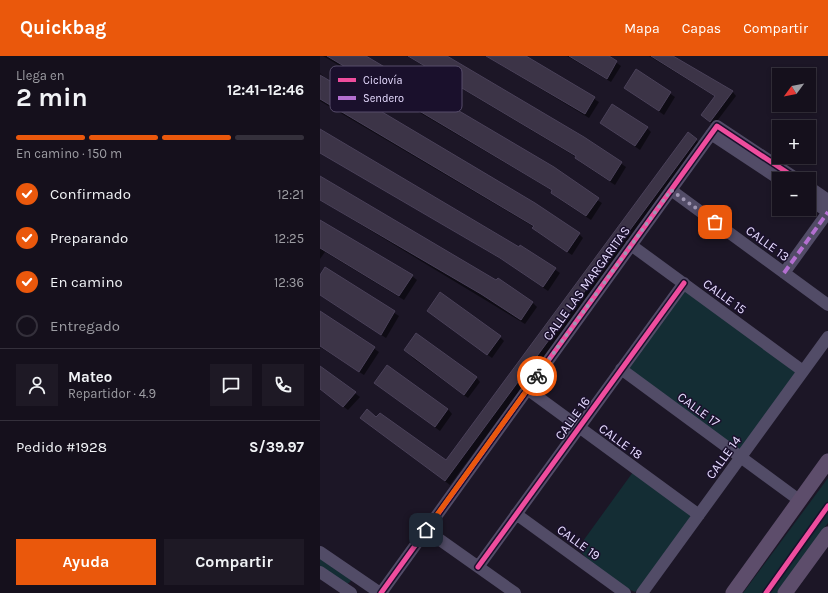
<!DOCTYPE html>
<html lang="es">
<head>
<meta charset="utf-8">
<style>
	:root { --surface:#15101c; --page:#1e1925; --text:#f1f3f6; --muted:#9d9da3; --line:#34303b; --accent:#ea580c }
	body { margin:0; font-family:Karla,sans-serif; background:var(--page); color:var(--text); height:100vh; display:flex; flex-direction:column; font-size:15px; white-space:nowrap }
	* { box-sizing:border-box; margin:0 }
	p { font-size:13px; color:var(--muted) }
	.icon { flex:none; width:22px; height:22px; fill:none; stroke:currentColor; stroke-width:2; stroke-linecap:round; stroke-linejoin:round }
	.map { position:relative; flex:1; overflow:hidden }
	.sheet { display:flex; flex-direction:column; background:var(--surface); width:320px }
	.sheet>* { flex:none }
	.needle { width:26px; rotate:238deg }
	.tools { position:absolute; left:452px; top:12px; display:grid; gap:8px }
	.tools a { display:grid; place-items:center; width:44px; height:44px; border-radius:0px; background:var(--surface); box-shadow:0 2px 6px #0003,0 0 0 1px var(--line); font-size:20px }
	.pin { position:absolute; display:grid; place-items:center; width:34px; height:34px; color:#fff; margin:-17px; border-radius:8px; box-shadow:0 2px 6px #0006 }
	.courier { position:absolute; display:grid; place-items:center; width:40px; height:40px; margin:-20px; border:3px solid #ea580c; border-radius:50%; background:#fff; color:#222; box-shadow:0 1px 5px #0007 }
	.overview em { font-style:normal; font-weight:700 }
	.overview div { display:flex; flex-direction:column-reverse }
	.overview { display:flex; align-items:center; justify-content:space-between; height:68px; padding:0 16px }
	h1 { font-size:26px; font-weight:700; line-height:30px }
	.bar { display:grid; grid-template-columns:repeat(4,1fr); gap:6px 4px; align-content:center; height:48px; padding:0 16px }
	.bar i { height:5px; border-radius:3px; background:var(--line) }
	.bar .selected { background:var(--accent) }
	.bar p { grid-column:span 4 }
	.line { display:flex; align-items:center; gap:10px; padding:0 16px; border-top:1px solid var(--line) }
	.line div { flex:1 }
	.round { display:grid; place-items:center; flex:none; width:42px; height:42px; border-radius:0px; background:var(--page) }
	ol { padding:0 16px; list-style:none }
	li { display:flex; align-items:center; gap:12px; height:44px }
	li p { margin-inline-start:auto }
	li .icon { padding:4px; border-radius:50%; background:var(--accent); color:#fff; stroke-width:4 }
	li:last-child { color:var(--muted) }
	li i { width:22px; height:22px; border:2px solid var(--line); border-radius:50% }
	.primary-button { display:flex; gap:8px; margin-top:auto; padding:8px 16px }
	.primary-button a { flex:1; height:46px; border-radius:0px; background:var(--accent); color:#fff; font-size:16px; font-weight:700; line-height:46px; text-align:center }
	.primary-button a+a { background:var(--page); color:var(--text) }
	header { display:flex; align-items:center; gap:24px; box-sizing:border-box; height:56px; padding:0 20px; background:var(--accent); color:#fff }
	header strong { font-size:19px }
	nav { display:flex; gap:22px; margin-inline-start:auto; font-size:14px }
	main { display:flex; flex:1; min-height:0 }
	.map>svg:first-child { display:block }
	.green { fill:#142d34 }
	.shadow { fill:#0007 }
	.building { fill:#3c3447; stroke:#4a4159 }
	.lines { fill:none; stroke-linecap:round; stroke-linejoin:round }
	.minor { stroke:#524c67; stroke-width:12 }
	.major { stroke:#5d4d6b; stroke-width:15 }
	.quiet { stroke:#b36fd0; stroke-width:4; stroke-dasharray:8 4; stroke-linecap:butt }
	.cycleway-casing { stroke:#1a102c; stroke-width:8 }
	.cycleway { stroke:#ef4d9e; stroke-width:5 }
	.done { stroke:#9f96b3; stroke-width:4; stroke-dasharray:0 7.2 }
	.route { stroke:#ea580c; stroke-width:5 }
	.labels { text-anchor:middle; stroke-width:3; stroke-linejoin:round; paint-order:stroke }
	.street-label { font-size:13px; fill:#e6dbff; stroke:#1a102c }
	.key { fill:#1a102c; stroke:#574d6b; stroke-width:1 }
	.key-label { font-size:11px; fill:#e6dbff }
</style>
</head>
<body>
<header>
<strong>Quickbag</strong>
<nav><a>Mapa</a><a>Capas</a><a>Compartir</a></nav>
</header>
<main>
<section class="sheet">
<div class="overview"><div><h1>2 min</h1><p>Llega en</p></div><em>12:41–12:46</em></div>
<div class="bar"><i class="selected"></i><i class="selected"></i><i class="selected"></i><i></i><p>En camino · 150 m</p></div>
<ol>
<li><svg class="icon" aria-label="check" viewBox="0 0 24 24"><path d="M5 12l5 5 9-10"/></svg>Confirmado<p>12:21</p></li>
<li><svg class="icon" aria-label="check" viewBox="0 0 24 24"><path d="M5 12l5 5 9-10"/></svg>Preparando<p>12:25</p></li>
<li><svg class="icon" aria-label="check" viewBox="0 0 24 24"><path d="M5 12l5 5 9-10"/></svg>En camino<p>12:36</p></li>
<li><i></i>Entregado</li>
</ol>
<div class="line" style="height:72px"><a class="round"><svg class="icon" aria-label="person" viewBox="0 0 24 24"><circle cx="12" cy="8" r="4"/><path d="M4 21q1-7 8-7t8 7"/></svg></a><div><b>Mateo</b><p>Repartidor · 4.9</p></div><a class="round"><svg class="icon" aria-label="chat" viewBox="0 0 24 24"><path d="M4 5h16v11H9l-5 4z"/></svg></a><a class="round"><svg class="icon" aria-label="phone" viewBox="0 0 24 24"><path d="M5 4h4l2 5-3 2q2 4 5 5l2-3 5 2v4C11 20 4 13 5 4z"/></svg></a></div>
<div class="line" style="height:52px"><div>Pedido #1928</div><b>S/39.97</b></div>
<div class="primary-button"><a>Ayuda</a><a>Compartir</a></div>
</section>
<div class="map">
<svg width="508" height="537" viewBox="0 0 508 537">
	<rect width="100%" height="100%" fill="#1c1626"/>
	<path class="green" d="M366 234 478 316 418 397 306 313Z
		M313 416 372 458 337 516 315 536 281 520 258 492Z
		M508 422V467L457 537H423Z
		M0 502 31 524 30 526 27 528 0 510Z"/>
	<path class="shadow" d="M3 0H45L282 147 271 164 236 141 233 135Z
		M87 0H127L264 82 306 111 295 129 260 106 256 101Z
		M166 0H205L279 46 269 62Z
		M247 0H287L301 10 291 26Z
		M329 0H351L412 35 416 40 394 69 387 64 396 41Z
		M316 14 355 41 344 59 305 31Z
		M0 17 9 26 259 178 263 182 252 199 217 176 214 171 0 45Z
		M281 67 327 72 331 76 320 94Z
		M0 74 199 192 201 190 240 217 228 235 186 206 0 96Z
		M376 84 381 88 130 429 46 366 56 363 127 405Z
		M0 120 213 247 217 251 205 268 0 144Z
		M0 166 92 220 97 224 84 244 5 196 0 203Z
		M5 213 79 260 66 282 0 239V221Z
		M108 255 180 281 184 285 172 302Z
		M0 256 59 296 44 319 0 291Z
		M85 294 156 321 160 326 148 342 94 303Z
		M0 311 40 341 28 354 0 333Z
		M60 331 128 353 132 358 120 375Z"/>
	<path class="building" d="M7 0H46L234 111 279 142 266 160 231 137 232 134Z
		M88 0H127L264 81 302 106 290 125 255 102 256 100Z
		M166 0H206L275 41 265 58Z
		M249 0H289L297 5 287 23Z
		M331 0H353L413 35 390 66 381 59 395 40Z
		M316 13 351 36 339 55 304 32Z
		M0 19 215 147 260 177 247 196 212 172 214 170 0 43Z
		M292 48 328 71 315 90 280 67Z
		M0 73 199 191 200 189 236 212 223 231 180 202 0 97Z
		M368 76 377 83 125 425 40 362 47 353 56 361 60 357 126 404Z
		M0 120 176 224 178 222 213 246 201 264 161 238 0 144Z
		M0 164 93 219 79 240 0 192Z
		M5 211 75 255 61 279 0 239V219Z
		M120 236 181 280 167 299 107 255Z
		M0 255 55 291 39 316 0 290Z
		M96 277 157 321 144 339 84 294Z
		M67 309 128 353 115 371 54 327Z
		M0 310 36 336 23 351 0 333Z"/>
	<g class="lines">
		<path class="minor" d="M391 78 459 123
			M489 131 508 144
			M351 134 508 249
			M489 143 508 156
			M311 189 483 315
			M464 217 508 156
			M301 313 479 444
			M207 333 379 459
			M196 458 305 537
			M106 474 195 537
			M0 496 60 537
			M158 511 364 227
			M0 516 31 537
			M61 537 397 70 477 123
			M322 537 508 281"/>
		<path class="major" d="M413 537 508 405
			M465 537 508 478"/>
		<path class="quiet" d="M464 217 508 156"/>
		<defs>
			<path id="cycleway" d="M158 511 364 227
				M61 537 397 70 477 123
				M446 537 508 450"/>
		</defs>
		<use href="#cycleway" class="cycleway-casing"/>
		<use href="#cycleway" class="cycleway"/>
	</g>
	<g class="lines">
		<path class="done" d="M217 320 351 134 395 166"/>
		<path class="route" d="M106 474 217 320"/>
	</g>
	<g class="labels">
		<g class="street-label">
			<text transform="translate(448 187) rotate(36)" y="5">CALLE 13</text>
			<text transform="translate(266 227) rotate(-54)" y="5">CALLE LAS MARGARITAS</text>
			<text transform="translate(405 240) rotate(36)" y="5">CALLE 15</text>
			<text transform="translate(379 353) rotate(36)" y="5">CALLE 17</text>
			<text transform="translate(252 362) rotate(-54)" y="5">CALLE 16</text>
			<text transform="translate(301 385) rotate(36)" y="5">CALLE 18</text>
			<text transform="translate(403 401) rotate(-54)" y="5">CALLE 14</text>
			<text transform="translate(259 486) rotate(36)" y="5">CALLE 19</text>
		</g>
	</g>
	<rect x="10" y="10" width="132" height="46" rx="6" class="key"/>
	<rect x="18" y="22" width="18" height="4" fill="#ef4d9e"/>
	<rect x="18" y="40" width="18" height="4" fill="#b36fd0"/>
	<g class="key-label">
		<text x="43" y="28">Ciclovía</text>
		<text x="43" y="46">Sendero</text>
	</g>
</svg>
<div class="tools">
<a><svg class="needle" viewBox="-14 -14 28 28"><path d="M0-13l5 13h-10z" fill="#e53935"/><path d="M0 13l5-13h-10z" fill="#9d9da3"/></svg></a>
<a>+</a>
<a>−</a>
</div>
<div class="pin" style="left:395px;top:166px;background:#ea580c"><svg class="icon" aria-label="bag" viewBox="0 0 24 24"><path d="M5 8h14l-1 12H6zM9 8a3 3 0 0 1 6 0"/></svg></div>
<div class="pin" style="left:106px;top:474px;background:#1f2937"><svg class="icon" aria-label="home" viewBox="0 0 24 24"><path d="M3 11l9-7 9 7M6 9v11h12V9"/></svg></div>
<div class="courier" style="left:217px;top:320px"><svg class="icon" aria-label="bike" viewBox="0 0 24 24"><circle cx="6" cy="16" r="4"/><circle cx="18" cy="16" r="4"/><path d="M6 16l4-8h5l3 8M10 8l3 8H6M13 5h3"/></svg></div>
</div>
</main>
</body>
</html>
